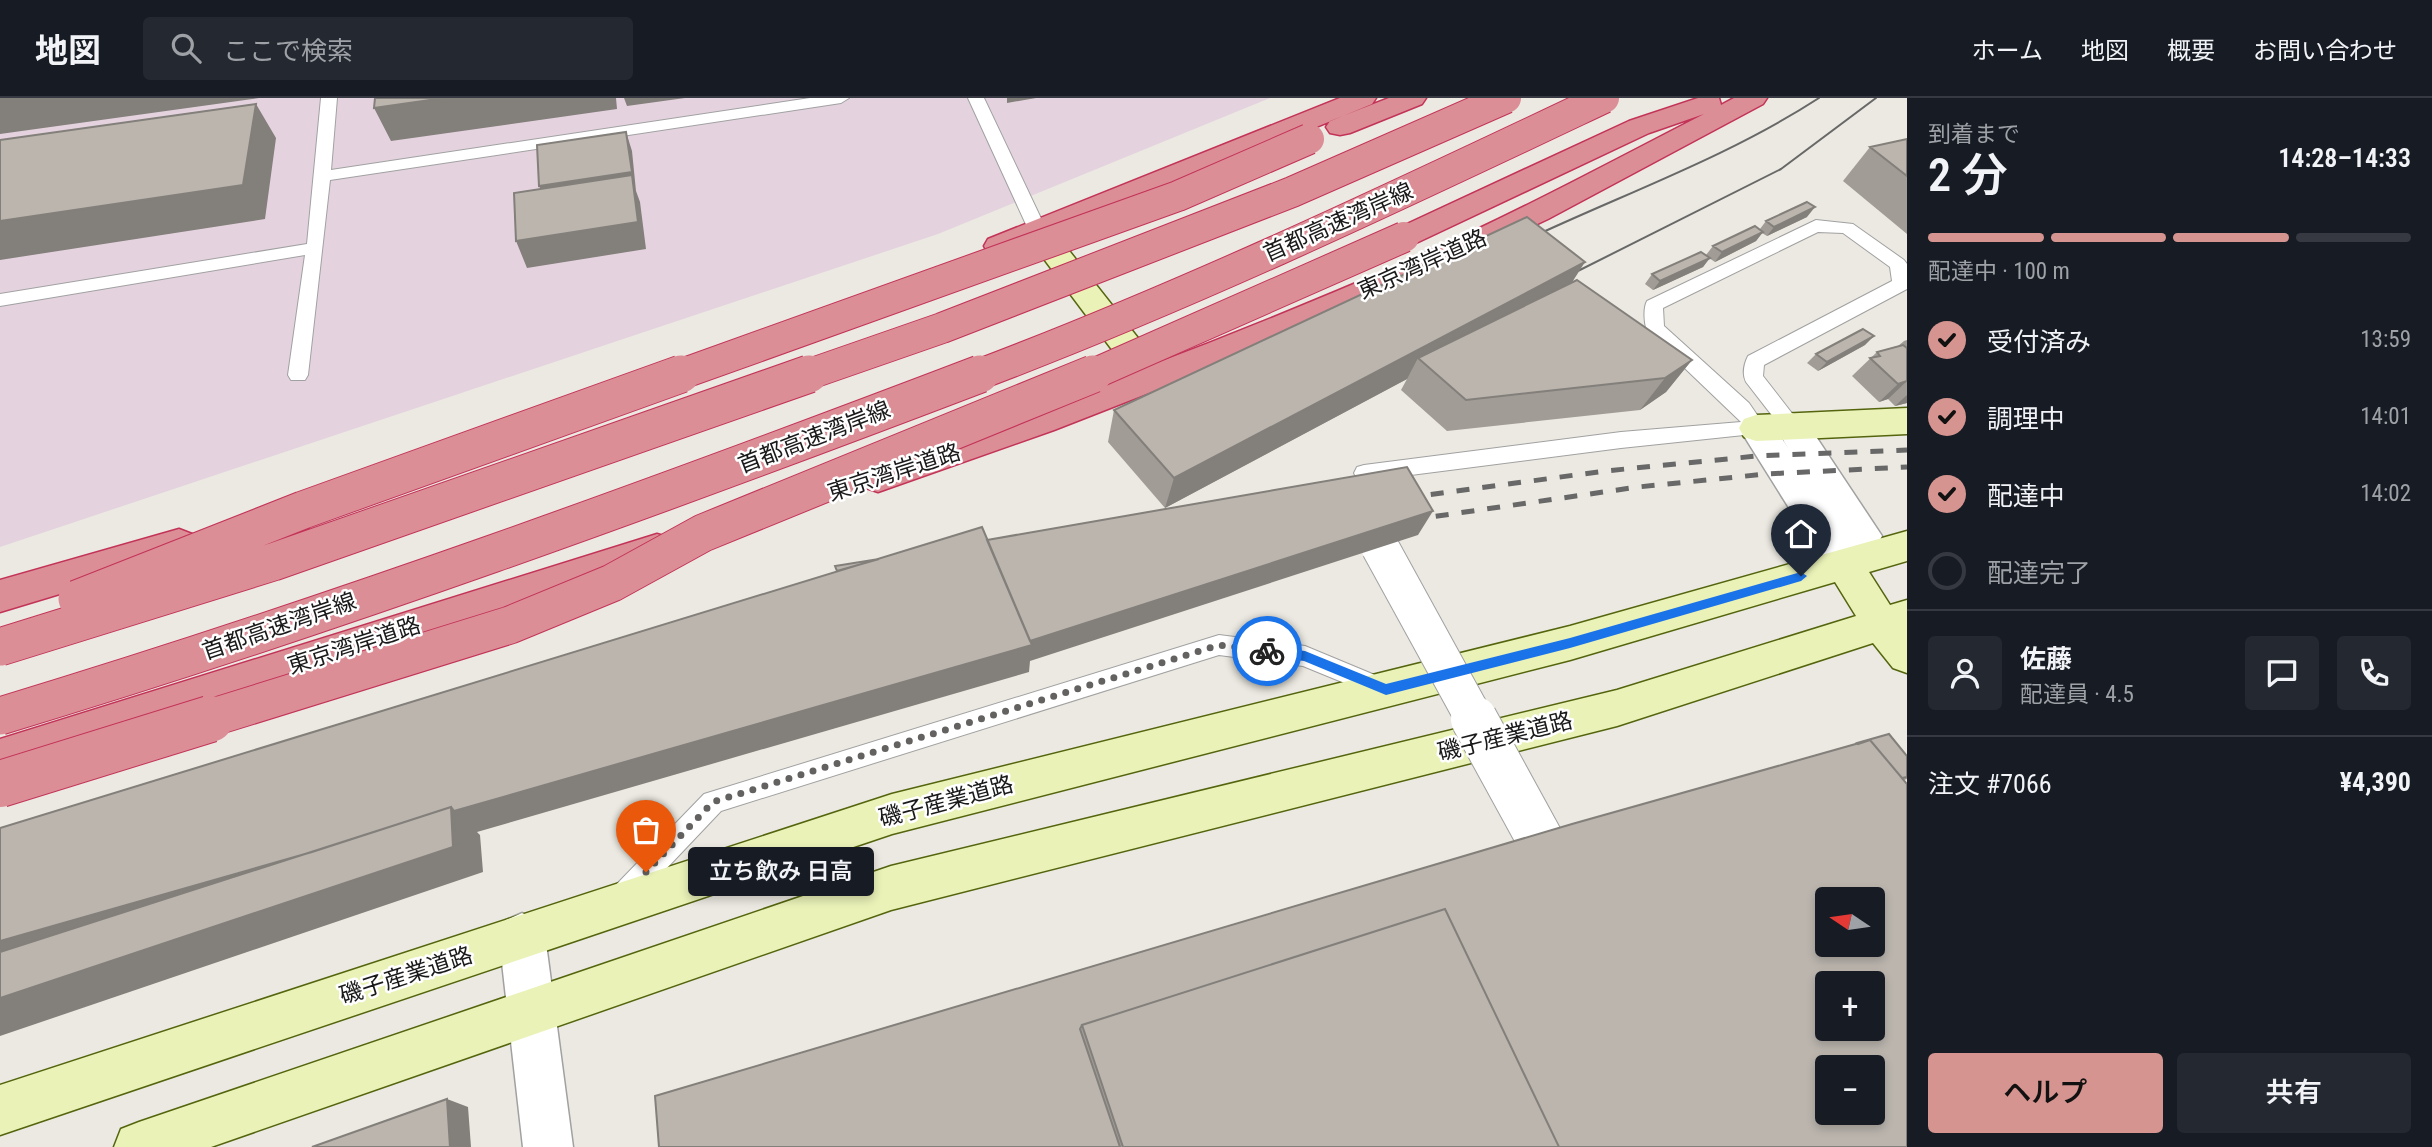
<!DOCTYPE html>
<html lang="ja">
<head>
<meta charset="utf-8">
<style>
	:root { --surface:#171b24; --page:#242831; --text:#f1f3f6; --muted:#9ea1a6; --line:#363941; --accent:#d5948f }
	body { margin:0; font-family:"Roboto Condensed","Noto Sans JP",sans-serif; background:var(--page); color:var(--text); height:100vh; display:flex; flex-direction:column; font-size:26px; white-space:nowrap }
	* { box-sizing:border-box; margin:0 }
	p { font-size:23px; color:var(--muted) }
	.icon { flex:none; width:38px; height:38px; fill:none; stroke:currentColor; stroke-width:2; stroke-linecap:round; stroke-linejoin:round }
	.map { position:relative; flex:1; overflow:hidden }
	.side { display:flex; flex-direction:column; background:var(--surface); width:525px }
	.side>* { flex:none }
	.needle { width:46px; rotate:283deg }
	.controls { position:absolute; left:1815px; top:789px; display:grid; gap:14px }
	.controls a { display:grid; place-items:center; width:70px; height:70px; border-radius:7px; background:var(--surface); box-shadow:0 4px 10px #0003; font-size:35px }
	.pin { position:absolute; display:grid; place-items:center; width:60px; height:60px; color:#fff; margin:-72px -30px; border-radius:50% 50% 50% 0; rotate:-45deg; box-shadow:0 0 7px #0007 }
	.pin .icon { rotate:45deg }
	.courier { position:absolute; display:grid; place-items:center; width:70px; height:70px; margin:-35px; border:5px solid #1a73e8; border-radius:50%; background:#fff; color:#222; box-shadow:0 2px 9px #0007 }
	.bubble { position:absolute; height:49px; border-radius:7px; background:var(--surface); box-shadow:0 4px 10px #0003; font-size:23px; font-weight:600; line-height:49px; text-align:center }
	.head em { font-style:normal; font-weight:600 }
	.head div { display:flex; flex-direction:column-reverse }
	.head { display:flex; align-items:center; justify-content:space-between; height:119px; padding:0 21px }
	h1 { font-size:46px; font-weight:600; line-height:52px }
	.bar { display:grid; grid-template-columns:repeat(4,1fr); gap:10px 7px; align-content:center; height:84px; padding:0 21px }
	.bar i { height:9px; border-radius:5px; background:var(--line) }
	.bar .current { background:var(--accent) }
	.bar p { grid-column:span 4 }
	.line { display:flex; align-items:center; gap:18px; padding:0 21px; border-top:2px solid var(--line) }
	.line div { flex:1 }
	.round { display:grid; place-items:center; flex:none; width:74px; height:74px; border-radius:7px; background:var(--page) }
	ol { padding:0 21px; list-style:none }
	li { display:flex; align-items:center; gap:21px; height:77px }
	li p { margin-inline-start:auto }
	li .icon { padding:7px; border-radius:50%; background:var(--accent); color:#111; stroke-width:4 }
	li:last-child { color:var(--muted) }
	li i { width:38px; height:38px; border:4px solid var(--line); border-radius:50% }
	.cta { display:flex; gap:14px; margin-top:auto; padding:14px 21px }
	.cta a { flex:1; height:80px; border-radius:7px; background:var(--accent); color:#111; font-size:28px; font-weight:600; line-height:80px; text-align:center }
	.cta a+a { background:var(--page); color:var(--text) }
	header { display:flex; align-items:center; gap:42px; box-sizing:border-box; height:98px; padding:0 35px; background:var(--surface); border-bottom:2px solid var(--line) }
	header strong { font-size:33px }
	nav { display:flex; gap:38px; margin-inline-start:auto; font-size:24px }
	.search { width:490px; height:63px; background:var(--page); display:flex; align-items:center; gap:18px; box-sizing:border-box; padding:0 24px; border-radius:7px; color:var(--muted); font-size:26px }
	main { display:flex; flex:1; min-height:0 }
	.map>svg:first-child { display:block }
	.industrial { fill:#e4d3df }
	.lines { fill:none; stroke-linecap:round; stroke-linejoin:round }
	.lane-casing { stroke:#a1a1a1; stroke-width:2 }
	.street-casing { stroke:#a1a1a1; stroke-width:3 }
	.secondary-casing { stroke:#54650e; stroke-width:3 }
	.highway-casing { stroke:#c33358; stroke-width:3 }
	.lane { fill:#fff; fill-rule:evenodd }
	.street { fill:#fff; fill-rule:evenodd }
	.secondary { fill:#eaf2b8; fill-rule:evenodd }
	.highway { fill:#dc8e96; fill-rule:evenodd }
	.tram { stroke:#686868; stroke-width:2 }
	.rail { stroke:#686868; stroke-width:5; stroke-dasharray:13 13; stroke-linecap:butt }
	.street-bridge-far1-casing { stroke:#a1a1a1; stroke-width:39; stroke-linecap:butt }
	.street-bridge-casing { stroke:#a1a1a1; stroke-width:48; stroke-linecap:butt }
	.highway-bridge-far2-casing { stroke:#c33358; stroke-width:32; stroke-linecap:butt }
	.highway-bridge-far1-casing { stroke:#c33358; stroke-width:39; stroke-linecap:butt }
	.highway-bridge-casing { stroke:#c33358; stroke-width:48; stroke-linecap:butt }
	.street-bridge-far1 { stroke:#fff; stroke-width:37 }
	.street-bridge { stroke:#fff; stroke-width:46 }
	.highway-bridge-far2 { stroke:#dc8e96; stroke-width:30 }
	.highway-bridge-far1 { stroke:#dc8e96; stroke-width:37 }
	.highway-bridge { stroke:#dc8e96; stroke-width:46 }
	.wall { fill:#a19c96 }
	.shaded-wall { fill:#837f7a }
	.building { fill:#bbb5ae; stroke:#837f7a; stroke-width:2; fill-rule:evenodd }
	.route { fill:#1a73e8 }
	.done { stroke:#636260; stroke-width:7; stroke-dasharray:0 12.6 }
	.labels { text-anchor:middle; stroke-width:5; stroke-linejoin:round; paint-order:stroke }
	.street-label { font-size:23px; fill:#1a1a1a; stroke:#fff }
</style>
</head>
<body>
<header>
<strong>地図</strong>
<div class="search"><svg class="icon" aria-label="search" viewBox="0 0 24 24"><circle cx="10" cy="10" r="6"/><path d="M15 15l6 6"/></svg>ここで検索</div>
<nav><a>ホーム</a><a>地図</a><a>概要</a><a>お問い合わせ</a></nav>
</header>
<main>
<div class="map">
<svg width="1907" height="1049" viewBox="0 0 1907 1049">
	<rect width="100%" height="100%" fill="#ebe9e1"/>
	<path class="industrial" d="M0 0H1270L938 136 0 449Z"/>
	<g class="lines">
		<defs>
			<path id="lane" d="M321 0H337L331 72 810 0H849L841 5 330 82 308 277 305 282H291L288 277 305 157 0 208V196L307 146Z
				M968 0H984L1047 133 1044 137 1038 139 1029 133Z
				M1816 122 1853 126 1904 162 1907 166V191L1764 267 1763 278 1798 323 1801 328 1798 333 1791 336 1784 333 1746 284C1742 276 1744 266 1748 258L1892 183 1890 169 1843 135 1818 134 1663 210 1664 228 1749 305 1766 330 1763 335 1621 350 1364 383 1357 381 1354 375 1357 369 1364 367 1621 334 1741 324 1648 235C1644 227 1643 210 1647 203Z
				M1219 537 1305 548 1394 585 1398 592 1394 599 1386 602 1303 568 1219 557 721 713 631 808 622 812 613 808 609 799 613 790 704 696Z"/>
			<path id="street" d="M1791 315 1803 319 1882 438C1870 461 1860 487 1831 477L1739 330 1744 321C1772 312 1779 337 1793 358L1774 328 1779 319Z
				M522 815 538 822 545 838 573 1049H523L499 838 506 822Z"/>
			<path id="secondary" d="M1038 123 1048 126 1164 273 1168 281 1164 289 1152 293 1140 289 1023 133 1028 126Z
				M1907 310V336L1756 343 1744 339 1739 330 1744 321 1756 317Z
				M1907 433V463L1869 474 1890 507 1907 502V575L1893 570 1873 545 1617 628 891 812 211 1049H114L121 1031 139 1024 891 768 1617 592 1856 518 1835 484 1570 562 892 736 0 1037V987L892 696 1570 528Z"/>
			<path id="highway" d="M1340 0H1376L1372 6 1010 155 999 158 988 155 984 148 988 141Z
				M1389 0H1426L1422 6 1350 35 1340 37 1330 35 1326 29 1330 23Z
				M1698 0H1719L1721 7 1734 0H1767L1763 6 1548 121 1427 178 1164 289 1054 332 878 394 866 390 860 380 866 370C1048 308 1228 241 1405 164 1507 120 1605 67 1704 16L1649 35 1414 146 1404 149 1394 146 1389 139 1394 132 1629 23Z
				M179 431 192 436 197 446 192 456 0 514V482Z
				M657 436 670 440 675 451 670 462 0 679V641Z"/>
		</defs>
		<use href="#lane" class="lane-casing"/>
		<use href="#street" class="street-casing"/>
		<use href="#secondary" class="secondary-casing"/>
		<use href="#highway" class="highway-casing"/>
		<use href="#lane" class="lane"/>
		<use href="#street" class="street"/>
		<use href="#secondary" class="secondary"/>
		<use href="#highway" class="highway"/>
		<path class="tram" d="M1528 141C1626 95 1728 59 1819 0
			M1562 181 1781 71 1876 0"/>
		<path class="rail" d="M1405 400 1605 373 1757 358 1907 352
			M1410 422 1638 389 1766 376 1907 369"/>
		<defs>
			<path id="street-bridge-far1" d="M1380 449 1475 622"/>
			<path id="street-bridge" d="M1474 621 1543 747"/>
			<path id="highway-bridge-far2" d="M676 278 1178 98 1309 41
				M804 278 942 230 1292 94 1506 0
				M975 278C1190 197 1397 98 1604 0
				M1089 278 1404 139"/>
			<path id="highway-bridge-far1" d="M77 501 303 412 681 276
				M0 549 273 464 809 276
				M0 618C331 518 657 399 980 276
				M204 622 510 527 612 485 703 435 1093 276"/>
			<path id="highway-bridge" d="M0 686 210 621"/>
		</defs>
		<use href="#street-bridge-far1" class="street-bridge-far1-casing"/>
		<use href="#street-bridge" class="street-bridge-casing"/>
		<use href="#highway-bridge-far2" class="highway-bridge-far2-casing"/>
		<use href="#highway-bridge-far1" class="highway-bridge-far1-casing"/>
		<use href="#highway-bridge" class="highway-bridge-casing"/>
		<use href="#street-bridge-far1" class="street-bridge-far1"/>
		<use href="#street-bridge" class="street-bridge"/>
		<use href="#highway-bridge-far2" class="highway-bridge-far2"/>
		<use href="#highway-bridge-far1" class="highway-bridge-far1"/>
		<use href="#highway-bridge" class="highway-bridge"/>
	</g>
	<path class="wall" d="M1907 41V136L1843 83 1870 49Z
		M1807 119 1767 138 1762 135 1756 143 1715 164 1709 160 1703 169 1653 192 1645 186 1652 176 1706 157 1713 148 1760 131 1766 123Z
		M1572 185 1692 262 1666 294 1640 312 1447 333 1401 292 1407 281 1165 410 1108 344 1114 312Z
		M1907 242V305L1895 308 1888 301 1879 304 1852 278 1877 254 1898 248 1904 243Z
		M1865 247 1818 273 1807 265 1816 256Z
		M1857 645 1907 658V681L1904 682 1907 1049H659L1852 647Z"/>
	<path class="shaded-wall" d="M0 0H259L0 36Z
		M444 0H616L617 11 391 43 374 10Z
		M624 0H685L627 8Z
		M1007 0H1036L1007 5Z
		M256 6 276 40 265 121 0 162V123Z
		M626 34 632 53 636 93 640 104 646 151 527 170 516 143 547 107 539 88Z
		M1815 109 1807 119 1767 138 1774 129Z
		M1763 134 1756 143 1715 164 1722 154Z
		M1710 160 1703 169 1653 192 1660 183Z
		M1585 164 1564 197 1418 260 1407 281 1165 410 1174 380Z
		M1874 238 1865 247 1818 273 1827 264Z
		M1692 262 1666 294 1640 312 1665 280Z
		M1907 283 1888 301 1879 304 1898 286Z
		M1907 297V305L1895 308Z
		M1433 413 1418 437 1030 563 1029 574 477 734 480 737 483 774 0 938V843L451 709 1028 544Z
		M447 1001 468 1009 471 1049H450Z"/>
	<path class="building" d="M375 0H444L374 10Z
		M256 6 243 87 0 123V42Z
		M626 34 632 74 539 88 537 47Z
		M1907 41V78L1870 49Z
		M632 77 638 124 516 143 514 95Z
		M1807 104 1815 109 1774 129 1766 123Z
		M1527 119 1585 164 1174 380 1114 312Z
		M1755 128 1763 134 1722 154 1713 148Z
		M1701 154 1710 160 1660 183 1652 176Z
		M1577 182 1692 262 1665 280 1466 302 1418 260Z
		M1863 231 1874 238 1827 264 1816 256Z
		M1903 247 1907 250V283L1898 286 1870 260 1880 258 1877 254Z
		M1407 369 1433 413 1030 543 987 442Z
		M982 429 1032 547 454 713 451 709 312 754 0 843V730Z
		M879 461 837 473 835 468Z
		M1889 636 1907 658V679L1902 680 1870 642 1858 646 1857 645Z
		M1870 642 1907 686V1049H1559L1445 811 1082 927 1080 931 1120 1049H659L655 998 1572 726ZM1827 802H1872V847H1827ZM1827 886H1872V931H1827ZM1827 970H1872V1015H1827Z
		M451 709 453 749 0 900V854Z
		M1445 811 1559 1049H1123L1082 927Z
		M447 1001 450 1049H312Z"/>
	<path class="route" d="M1801 474 1807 478 1801 483 1570 550 1386 597 1304 563 1267 558 1261 553 1267 548 1305 553 1386 586 1570 540Z"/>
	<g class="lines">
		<path class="done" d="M646 774 713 704 1219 547 1267 553"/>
	</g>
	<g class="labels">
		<g class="street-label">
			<text transform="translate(1338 124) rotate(-24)" y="8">首都高速湾岸線</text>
			<text transform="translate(1422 166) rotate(-24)" y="8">東京湾岸道路</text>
			<text transform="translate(814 339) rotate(-21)" y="8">首都高速湾岸線</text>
			<text transform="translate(894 374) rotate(-18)" y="8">東京湾岸道路</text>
			<text transform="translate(279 528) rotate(-19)" y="8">首都高速湾岸線</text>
			<text transform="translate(354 547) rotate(-18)" y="8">東京湾岸道路</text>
			<text transform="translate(1505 638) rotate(-14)" y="8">磯子産業道路</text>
			<text transform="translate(946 703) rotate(-15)" y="8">磯子産業道路</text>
			<text transform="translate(406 877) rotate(-18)" y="8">磯子産業道路</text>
		</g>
	</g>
</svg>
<div class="controls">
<a><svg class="needle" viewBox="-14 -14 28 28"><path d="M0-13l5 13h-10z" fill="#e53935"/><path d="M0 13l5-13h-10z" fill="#9ea1a6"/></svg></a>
<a>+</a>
<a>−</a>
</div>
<div class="pin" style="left:646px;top:774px;background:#ea580c"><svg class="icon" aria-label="bag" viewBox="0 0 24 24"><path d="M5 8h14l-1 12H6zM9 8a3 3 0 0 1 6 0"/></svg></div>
<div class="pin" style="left:1801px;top:478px;background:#1f2937"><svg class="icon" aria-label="home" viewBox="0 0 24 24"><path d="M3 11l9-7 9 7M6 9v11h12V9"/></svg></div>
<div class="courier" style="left:1267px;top:553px"><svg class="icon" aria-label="bike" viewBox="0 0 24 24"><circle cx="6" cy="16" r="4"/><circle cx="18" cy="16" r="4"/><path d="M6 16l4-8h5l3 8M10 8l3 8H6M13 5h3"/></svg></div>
<div class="bubble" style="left:688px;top:749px;width:186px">立ち飲み 日高</div>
</div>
<section class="side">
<div class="head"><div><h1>2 分</h1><p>到着まで</p></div><em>14:28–14:33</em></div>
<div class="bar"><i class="current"></i><i class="current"></i><i class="current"></i><i></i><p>配達中 · 100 m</p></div>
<ol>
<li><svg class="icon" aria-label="check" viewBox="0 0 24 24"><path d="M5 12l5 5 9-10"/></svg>受付済み<p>13:59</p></li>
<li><svg class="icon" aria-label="check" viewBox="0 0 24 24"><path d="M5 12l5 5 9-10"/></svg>調理中<p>14:01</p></li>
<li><svg class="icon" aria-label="check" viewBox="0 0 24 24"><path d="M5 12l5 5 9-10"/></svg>配達中<p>14:02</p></li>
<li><i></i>配達完了</li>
</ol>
<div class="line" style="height:126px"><a class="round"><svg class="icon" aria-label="person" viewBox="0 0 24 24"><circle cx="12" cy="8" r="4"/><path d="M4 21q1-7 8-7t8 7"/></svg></a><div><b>佐藤</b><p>配達員 · 4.5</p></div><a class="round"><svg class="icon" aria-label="chat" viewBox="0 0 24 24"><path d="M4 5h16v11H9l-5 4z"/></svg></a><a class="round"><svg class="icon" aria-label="phone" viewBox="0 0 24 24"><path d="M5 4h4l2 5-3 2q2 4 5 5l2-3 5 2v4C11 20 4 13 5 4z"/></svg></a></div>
<div class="line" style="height:91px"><div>注文 #7066</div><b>¥4,390</b></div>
<div class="cta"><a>ヘルプ</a><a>共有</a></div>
</section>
</main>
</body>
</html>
